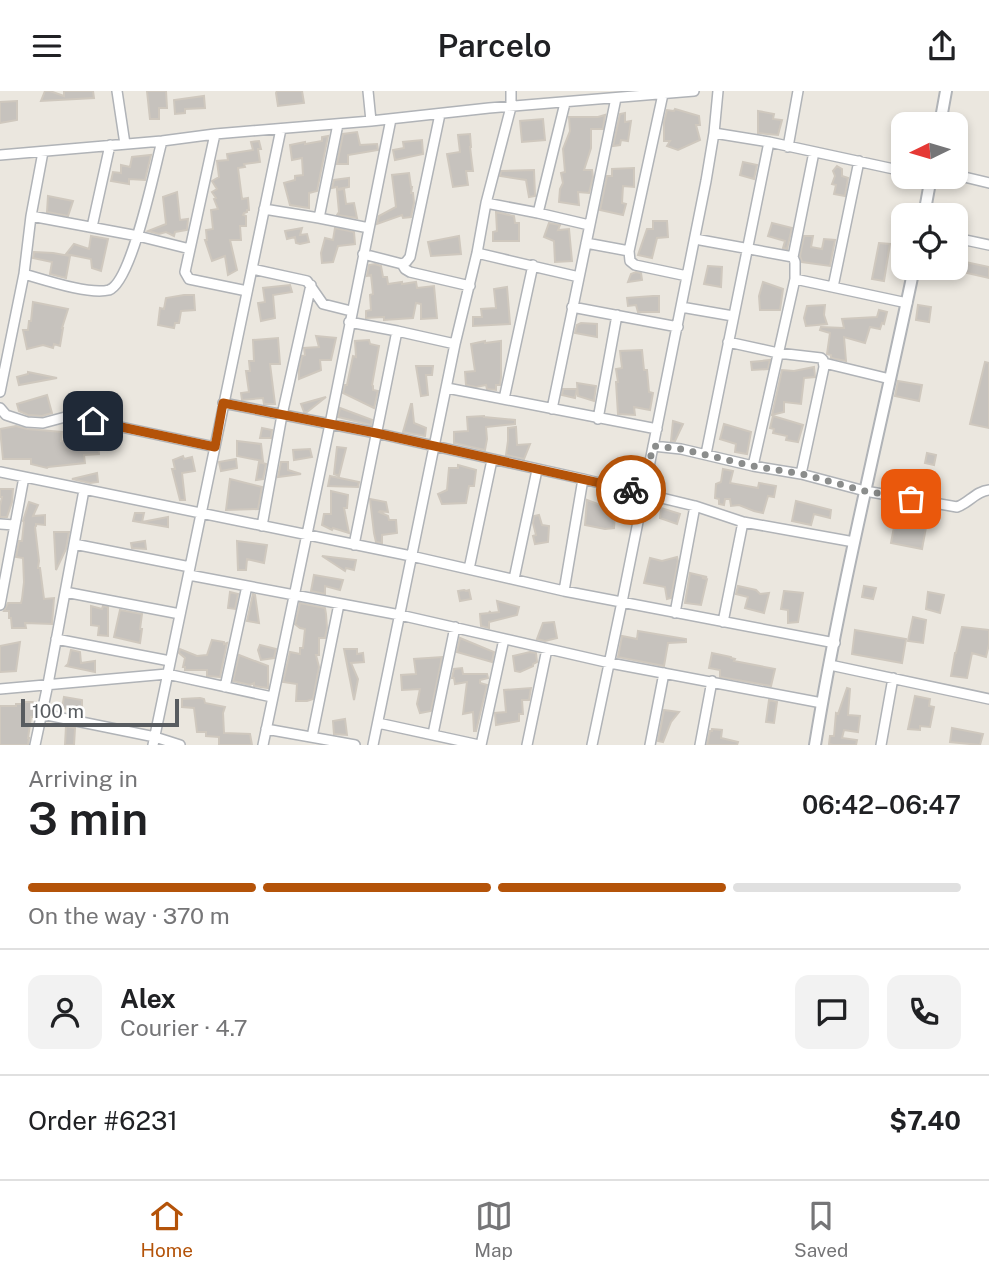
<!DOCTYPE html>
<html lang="en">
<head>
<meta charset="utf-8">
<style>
	:root { --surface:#fff; --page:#f2f2f2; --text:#202124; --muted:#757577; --line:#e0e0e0; --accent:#b45309 }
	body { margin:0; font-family:"Public Sans",sans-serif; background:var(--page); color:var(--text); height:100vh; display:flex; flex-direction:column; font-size:26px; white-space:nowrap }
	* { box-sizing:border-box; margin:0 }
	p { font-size:23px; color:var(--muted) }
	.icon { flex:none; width:38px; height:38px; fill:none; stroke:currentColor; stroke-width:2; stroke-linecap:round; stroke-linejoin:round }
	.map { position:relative; height:654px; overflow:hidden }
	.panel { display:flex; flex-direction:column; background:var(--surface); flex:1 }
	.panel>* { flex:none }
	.needle { width:46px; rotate:265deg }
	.fabs { position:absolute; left:891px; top:21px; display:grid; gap:14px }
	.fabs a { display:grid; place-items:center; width:77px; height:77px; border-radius:14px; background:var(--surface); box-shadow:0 4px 10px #0003; font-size:35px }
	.scale { position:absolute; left:21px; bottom:18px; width:158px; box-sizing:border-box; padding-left:7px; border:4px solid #585c60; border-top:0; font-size:19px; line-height:24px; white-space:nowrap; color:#585c60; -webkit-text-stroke:5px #fff; paint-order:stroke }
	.pin { position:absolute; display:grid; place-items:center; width:60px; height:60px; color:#fff; margin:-30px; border-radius:14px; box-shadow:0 4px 10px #0006 }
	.courier { position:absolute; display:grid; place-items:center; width:70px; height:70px; margin:-35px; border:5px solid #b45309; border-radius:50%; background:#fff; color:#222; box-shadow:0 2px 9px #0007 }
	.head em { font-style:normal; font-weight:600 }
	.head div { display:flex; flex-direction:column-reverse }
	.head { display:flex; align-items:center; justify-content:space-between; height:119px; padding:0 28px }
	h1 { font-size:46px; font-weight:600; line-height:52px }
	.bar { display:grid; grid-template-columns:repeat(4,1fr); gap:10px 7px; align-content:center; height:84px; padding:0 28px }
	.bar i { height:9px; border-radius:5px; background:var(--line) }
	.bar .current { background:var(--accent) }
	.bar p { grid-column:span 4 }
	.line { display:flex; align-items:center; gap:18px; padding:0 28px; border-top:2px solid var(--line) }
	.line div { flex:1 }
	.round { display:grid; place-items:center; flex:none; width:74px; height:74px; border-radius:14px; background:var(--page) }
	header { display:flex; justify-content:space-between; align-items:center; height:91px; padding:0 28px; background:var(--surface); font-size:32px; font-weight:600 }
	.dock { display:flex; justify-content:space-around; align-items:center; height:98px; border-top:2px solid var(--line); background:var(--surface); font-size:19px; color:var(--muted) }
	.dock a { display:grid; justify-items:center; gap:4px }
	.dock .current { color:var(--accent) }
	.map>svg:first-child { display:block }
	.building { fill:#c6c2bd; stroke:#cfc8be; stroke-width:2 }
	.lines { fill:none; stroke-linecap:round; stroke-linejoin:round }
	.minor-casing { stroke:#b0b3b7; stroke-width:12 }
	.tertiary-casing { stroke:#b0b3b7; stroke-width:14 }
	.minor { stroke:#fff; stroke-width:9 }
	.tertiary { stroke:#fff; stroke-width:10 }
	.done { stroke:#8b8d8c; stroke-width:7; stroke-dasharray:0 12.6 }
	.route { stroke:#b45309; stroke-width:9 }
</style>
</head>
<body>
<header><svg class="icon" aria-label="menu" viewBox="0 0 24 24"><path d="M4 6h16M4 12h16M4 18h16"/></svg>Parcelo<svg class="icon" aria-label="share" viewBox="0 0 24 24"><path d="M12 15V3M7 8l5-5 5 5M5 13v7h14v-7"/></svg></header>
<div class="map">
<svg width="989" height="654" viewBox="0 0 989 654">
	<rect width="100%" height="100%" fill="#ebe7df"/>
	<path class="building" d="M45 0H50L64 5V0H93L94 7 41 10Z
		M147 0H166L167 17H159V28H150Z
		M277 0H302L304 12 278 15 276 2Z
		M204 5 205 17 185 18V22L175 23 174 9Z
		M17 10V29L0 32V11Z
		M675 18 699 25 700 34H696L700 49 678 59 667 55 670 50H664V31L667 19 674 20Z
		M758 20 774 23 773 28 782 29 778 44 758 42Z
		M625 22V31L631 30 628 50 621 49 620 54 613 55 620 23Z
		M605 24 603 38H591V57L584 79H592L593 86 589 102 578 101 579 114 559 111 560 98 563 92 561 82 565 81 563 58 570 40 569 26H598Z
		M543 28 545 49 522 51 520 30Z
		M357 41 360 54 377 53 378 59 348 64V73H337L343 43Z
		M470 43 471 56H470L473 80H466L468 94 453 96 447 63 460 61 458 44Z
		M328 45 317 100 309 102V117L290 114 284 92 295 89V85L303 84 302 67 292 69 290 54 305 51V53L322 50V46Z
		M422 49 423 63 395 69 393 59 404 57 403 51Z
		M259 50 261 58H258L260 71 244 73 245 76 238 77 242 108 248 107 249 119H247V121L244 122 243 124 246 125V135H240L241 149H230L237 179 228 184 225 165 212 170 205 149H207L206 139 213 138 211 119 218 118 214 108 216 107 212 101 217 98 212 90 219 86 217 70 228 69 227 63 253 59 251 51Z
		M151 64 145 89 129 88V93L111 90 113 81 121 82V74L130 76 132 66Z
		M743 71 757 74 754 88 740 84Z
		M837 75 842 78V85L848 87 845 105 834 103 836 94 832 93 835 85 833 80Z
		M634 77V96L623 95 622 112 626 113 623 124 600 119 607 85H612V78Z
		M534 79 535 105 529 106 526 89 500 85 501 80Z
		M409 82 411 96H412L411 102H413L414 112 411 126 403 127 402 124 377 133 379 125 396 116 392 84Z
		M349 87V96L337 98V96L332 97 334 89Z
		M344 98 346 113 354 112 357 127 337 124 339 121 337 99Z
		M177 101 180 129 188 128 187 139 175 141 174 145 166 141 159 143 148 140 166 133 163 106Z
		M48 105 73 110 68 125 47 121Z
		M496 121 514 125 515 132H519V150H493V141L497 140Z
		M653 130H667L668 146 657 147 652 167 638 164 647 138H653Z
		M549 132 560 134 558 139 569 138 572 170 555 171 554 150 544 146Z
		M772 132 792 137 787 158 783 157 785 150 768 145Z
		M302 137 300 144 307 143 309 151 300 153 296 152 295 146 287 148 285 140Z
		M335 137 354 141 355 153 338 155 333 171 322 172 321 162 325 147 333 149Z
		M91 145 108 148 101 180 92 177 91 168 66 163 74 153 89 158Z
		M459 145 461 163 431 165 428 151Z
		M804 145H813L811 156 822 158 824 148 835 149 830 175 802 171 800 165Z
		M879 152 890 153 884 190 872 188Z
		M34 161 53 162 70 165 66 187 50 183 52 171 33 167Z
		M956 169 989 176V187L954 179Z
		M375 173 381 175 383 186H387L388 193 402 191V193L416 191 417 197 434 195 437 227 421 228V213L416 212 413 227 384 229V226L366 227V220L371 219 370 204 373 203 371 184 367 185 369 174Z
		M708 175 722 176 721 196 704 193Z
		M636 181 641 182 642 189 628 191 631 183Z
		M763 191 783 198 780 219H760L759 205Z
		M290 194 292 201 273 204 275 227 261 230 258 212 265 211 263 197Z
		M507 196 510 233 473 235V226H482L481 218 496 217 494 198Z
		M184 204H194L195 219 181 220 179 232H175L174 237 158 234 160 217 164 218 166 207Z
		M653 205H659V221H638L636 214 628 215 627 207Z
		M33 211 68 218 62 237H63L60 255 54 253 53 257 43 254 27 258 23 239H28L29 230H31Z
		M825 214 824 224 827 233 806 235 804 227 807 215Z
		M918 214 931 216 929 231 916 229Z
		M879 219 887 221 884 233 882 232 880 238 870 236 865 252 844 246 846 270 831 267V264L827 263 830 242 820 239 821 236 844 237 842 228 877 226Z
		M581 232 597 233V246L575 242 577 234Z
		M316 245 336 247 331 269H320L321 279 299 288V279L302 265 305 264 304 257 319 256Z
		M278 247 280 273H270L275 313H264L263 307 242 309 241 302 249 301 246 280H250L249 270H254L253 249Z
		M369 249 370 253 379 255 372 294 373 295V299L378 300 374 317 343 302 345 294H347L353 265 356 266 355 250Z
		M485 250V252L501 250V286L500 294H496V299L487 298 486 294 476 296 466 294 465 281 475 280 471 253Z
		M642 259 644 279H647L649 301 653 302 650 319 634 316 635 324 618 323 616 291H618L616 278 622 277 620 260Z
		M770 269 768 278 752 279 751 271Z
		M985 271 989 272V337L970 333Z
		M416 275H433L432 284H426L428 304 421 305Z
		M814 276 815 286 804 287 801 313 784 311V321L772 324 782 279 794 280Z
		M28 281 57 287 19 294 17 286 28 283Z
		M898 290 922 294 919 310 895 305Z
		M577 292 596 295 594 310 578 305Z
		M563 298H577L575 307 562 304Z
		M47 304 52 322 42 325 28 324 19 320 17 313Z
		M326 306 307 321H304L301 313Z
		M411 313H412L414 332 426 337 425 345 403 341Z
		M340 317 372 329 371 334 338 326Z
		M484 325V326L515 329V333L486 336 487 348 485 359 454 352V341L468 340 467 326Z
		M773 325 803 334 798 351 786 349 787 345 773 342 774 338 770 337Z
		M673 330 683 333 675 350H671Z
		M724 333 751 341 747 363 735 361 736 353 720 348Z
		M16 335 27 338 62 341 61 350 88 352V354L98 352 99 363 84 364 85 372 48 376 47 377 31 373V368H3L0 338Z
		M516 336 517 354 530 353 524 368 506 364 508 350V337Z
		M262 337 272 339 271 347H260Z
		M237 350 261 353 263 370 237 365Z
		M337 356 346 357 339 385 334 383Z
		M310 358 312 366 294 369 293 359Z
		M927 362 936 364 934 374 925 372Z
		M183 365 184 368 192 366 195 380 182 382 185 409H180L172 378H175L173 369Z
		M236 368 237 377 221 380 219 371Z
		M259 371 266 373 263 388 256 389Z
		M281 371H288V379L301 383 278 386Z
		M458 374 476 379 474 395H469L466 412 442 413 438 403 447 399 449 377H458Z
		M723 378 733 380 730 392 758 397 759 392 776 395 774 406 768 405 763 422 754 420 739 414 731 415 730 408H725L724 414 719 413V408L715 407 716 393 721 391Z
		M97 382 98 391 90 392 72 388Z
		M330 385 359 391 358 396 328 395Z
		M230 388 262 396 258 418 226 419Z
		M0 398H13L12 411 7 426H0V415L2 406H0Z
		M331 400 348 404 347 417H344L349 442 333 437 332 439 322 434 324 423H331Z
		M605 403 629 407 625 427 615 425 614 437 605 438 585 434 587 409 603 415Z
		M370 408 386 411 388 421 380 420 379 421 388 425 389 429H396L397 442 382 444V452L376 451 374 442Z
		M796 410 831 419 830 427 814 423 811 434 792 430Z
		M29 411 38 414 33 425 45 424V434L36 433V435L35 436 39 470 38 477H40L44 508 54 507 52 533 25 532 26 537H12L11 527H9V520H4L8 512H21L22 508 24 491 23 467 16 466 19 450H22L24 431 23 430Z
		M661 417 680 423 677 433 660 427Z
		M135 422H144L142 431 168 426V436L133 430Z
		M539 424 542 434 549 435 548 451 535 453 533 445 536 444 533 432 534 425Z
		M896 425 927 431 922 458 891 452Z
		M54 441H69L66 458 56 479Z
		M145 450 146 458 132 457 131 452Z
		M237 450 267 454 264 472 247 468 246 479H238Z
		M322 465 356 469 354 479 346 477 345 480Z
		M677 466 678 470 671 507 667 508 665 496 644 492 650 467 662 470Z
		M690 482 707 486 702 487 707 488 701 514 685 512Z
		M314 484 343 489 340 499 325 495V503L311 500Z
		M738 495 756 499 760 503 769 502 764 522 745 517 748 506 736 503Z
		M864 495 876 497 873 508 862 506Z
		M464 499 466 500 469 499 471 508 460 510 458 500Z
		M784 500 803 502 798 531 788 532V519L781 518Z
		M230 501 238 503 235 518 228 517Z
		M928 501 944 504 940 522 926 518Z
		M253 503 255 504 259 532 247 530Z
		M497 510 519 516 517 524 489 531V537L481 535 480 523 489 522 490 520V522L499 521Z
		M300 512 325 517 326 523 327 537 325 547H319V564H316L319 576 313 608 307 610H296L297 593 283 591 290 561 300 563V557H303L305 538 300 537 295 533Z
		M91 515 102 518 103 515 108 516V545L98 544 99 535 91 534Z
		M120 519 142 523 140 538H142L140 552 114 546Z
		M913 526 926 529 923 552 908 550Z
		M554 531 557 547 545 550 537 548 543 532Z
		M962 536 989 539V553L986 566 972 562 967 587 951 585 955 562H956Z
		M855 539 906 548 902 572 852 563Z
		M638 540 686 548V551L668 552 664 575 618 566 622 545 637 548Z
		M460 547 494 561 492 571 457 561Z
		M212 549 224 551V553L227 552 220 586 207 585V579H185V576H183L185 567 179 562 180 558 197 565 207 564Z
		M20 551 16 580 0 581V555Z
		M260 554 276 558 274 567 261 569 258 559Z
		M344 558H357V563L363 562 364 571 351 572 358 588 354 609Z
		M71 559 80 561 81 572 95 570V581L66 575 68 573Z
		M530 561 536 562 537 571 533 573V575L520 581 515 580 513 565Z
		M712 562 731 566V567L735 568 734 570 775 578 771 595 720 586V579L709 577Z
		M239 564 268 575V597L254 595V592L250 594 233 590Z
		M442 566 431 620 420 622 417 613 420 598 402 599 401 584 416 583 414 568Z
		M462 577 463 583H487L488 587 480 589V592L487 594 476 640H474L473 621 463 623 467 591 455 593 454 587H452L454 578Z
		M531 597 529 609H522L523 623H519V630L496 634 495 622 506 621 504 599Z
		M847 597 850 598 848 624 860 625 858 641 844 639 842 647 857 649 856 654H833L829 653 830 645H834L836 622 838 623Z
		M915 605 930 608 929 615 934 616 930 636 920 635V639L908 638Z
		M64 606 82 609V620L62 617Z
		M200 607 204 608 205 612 225 616 223 622 224 642 250 643 252 654H219V646L206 645V641H197L194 617 182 616V608Z
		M769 609 777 611 774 632 766 631Z
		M23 611H36L34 626H31L28 647H29L28 654H0V615H16V613H23Z
		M664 619 679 621 671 631 663 651 658 650Z
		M345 628 347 644 334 643 333 630Z
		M66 635 75 637 74 654H65Z
		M952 637 983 643 980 654 950 651Z
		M712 638 722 639 721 647 738 651 737 654H707L710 640H712Z"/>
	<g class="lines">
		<defs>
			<path id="minor" d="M117 0 125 53
				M368 0 371 30
				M663 3 629 160 630 170 635 174 687 185
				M714 42 769 51 903 80
				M215 43 185 181 189 188 247 200
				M788 56 798 0
				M0 64 162 50 215 43 371 30 489 17 694 0
				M956 84 989 92
				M486 112 538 122 589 134
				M264 118 319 127 338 33
				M538 122 565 12
				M31 125 138 145 190 158
				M319 127 369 137
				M92 136 110 54
				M956 147 989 154
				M695 148 793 166
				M586 152 629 160
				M477 162 579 186
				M363 163 402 173 406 171 410 166 440 23
				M402 173 405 178 410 181 470 195
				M252 178 307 190 323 213 351 220
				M24 183C45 189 89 204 109 199 132 191 155 76 162 50
				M795 188 907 212
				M833 196 859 70
				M572 216 678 236
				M681 216 733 225
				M349 231 397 240 455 253
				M728 251 778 262 821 267 823 269 824 276 801 383
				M824 272 890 288
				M447 297 657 338
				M0 301 24 183 31 125 43 61
				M504 308 533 174
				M223 312 376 342 583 388 695 415 743 431 854 451
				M0 317 6 324 27 331 43 332 69 325 215 356
				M552 318 616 7
				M598 328 617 224
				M653 355 681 358 753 375 801 383 865 400 957 416C969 412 976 400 989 399
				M706 363 769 51
				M753 375 795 188V171L793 166 814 61
				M0 381 411 465 564 500 835 552
				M0 433 14 434
				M262 435 282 324 311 194
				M74 453 190 476
				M354 454 397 240
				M469 478 492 369
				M189 484 400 524 610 572 822 612
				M514 488 537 379
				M564 500 583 388
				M65 501 180 523
				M0 514 24 386
				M675 522 695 415
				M723 531 743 431
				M56 548 170 570
				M830 574 989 608
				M225 596 247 495
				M0 598 167 583 272 606
				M42 623 155 646 180 654
				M378 632 479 654
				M266 638 355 654
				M433 643 455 536
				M312 646 339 513
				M35 654 48 593 84 399
				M153 654 281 38
				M263 654 330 333 391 28
				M373 654 455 253 477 162 486 112 511 16V0
				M481 654 504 548
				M527 654 547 558
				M592 654 622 511 706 90 714 42 718 0
				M650 654 664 582
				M700 654 712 590
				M881 654 893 587"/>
			<path id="tertiary" d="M940 33 946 0
				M924 124 931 86
				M815 654C841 494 881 336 914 177"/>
		</defs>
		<use href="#minor" class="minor-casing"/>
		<use href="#tertiary" class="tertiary-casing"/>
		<use href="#minor" class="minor"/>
		<use href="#tertiary" class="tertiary"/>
	</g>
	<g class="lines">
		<path class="done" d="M631 399 643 402 653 355 681 358 753 375 802 383 865 400 911 408"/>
		<path class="route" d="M93 330 215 356 223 312 376 342 631 399"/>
	</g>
</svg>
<div class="fabs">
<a><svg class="needle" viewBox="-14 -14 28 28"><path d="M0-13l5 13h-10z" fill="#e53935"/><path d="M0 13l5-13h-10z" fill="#757577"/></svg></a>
<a><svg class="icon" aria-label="locate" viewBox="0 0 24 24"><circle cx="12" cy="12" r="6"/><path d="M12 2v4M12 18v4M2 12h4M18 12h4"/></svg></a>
</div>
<div class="scale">100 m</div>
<div class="pin" style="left:911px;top:408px;background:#ea580c"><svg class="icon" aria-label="bag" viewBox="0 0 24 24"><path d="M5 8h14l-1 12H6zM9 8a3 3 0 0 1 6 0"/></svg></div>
<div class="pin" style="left:93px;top:330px;background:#1f2937"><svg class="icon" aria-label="home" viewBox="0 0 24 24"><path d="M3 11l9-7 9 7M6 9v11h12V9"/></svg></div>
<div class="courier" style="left:631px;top:399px"><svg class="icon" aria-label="bike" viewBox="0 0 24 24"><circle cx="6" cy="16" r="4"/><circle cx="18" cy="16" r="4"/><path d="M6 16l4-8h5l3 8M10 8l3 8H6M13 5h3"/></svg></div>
</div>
<section class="panel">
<div class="head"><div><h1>3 min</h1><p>Arriving in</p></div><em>06:42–06:47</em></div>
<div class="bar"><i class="current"></i><i class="current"></i><i class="current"></i><i></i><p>On the way · 370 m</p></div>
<div class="line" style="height:126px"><a class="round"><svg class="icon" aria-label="person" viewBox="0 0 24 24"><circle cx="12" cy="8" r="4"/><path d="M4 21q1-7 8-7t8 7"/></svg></a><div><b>Alex</b><p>Courier · 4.7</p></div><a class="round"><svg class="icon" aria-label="chat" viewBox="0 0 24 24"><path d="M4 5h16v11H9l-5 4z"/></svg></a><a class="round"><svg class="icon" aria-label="phone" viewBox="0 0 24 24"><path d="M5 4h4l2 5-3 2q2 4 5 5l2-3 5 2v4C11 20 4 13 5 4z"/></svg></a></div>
<div class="line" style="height:91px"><div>Order #6231</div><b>$7.40</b></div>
</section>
<nav class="dock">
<a class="current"><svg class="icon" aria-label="home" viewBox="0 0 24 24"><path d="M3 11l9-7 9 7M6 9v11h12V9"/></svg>Home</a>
<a><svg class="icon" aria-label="map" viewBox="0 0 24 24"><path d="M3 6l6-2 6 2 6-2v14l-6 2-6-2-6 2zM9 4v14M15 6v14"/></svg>Map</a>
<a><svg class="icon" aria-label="saved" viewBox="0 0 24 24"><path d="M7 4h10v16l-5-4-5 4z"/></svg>Saved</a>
</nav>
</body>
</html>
